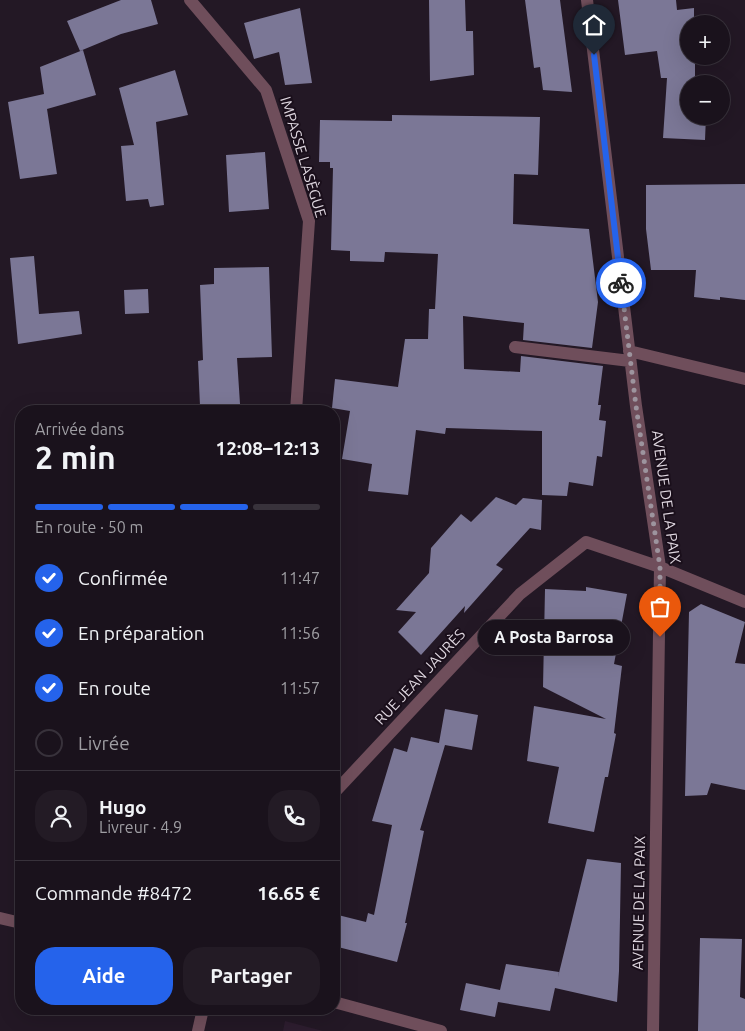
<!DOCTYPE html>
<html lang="fr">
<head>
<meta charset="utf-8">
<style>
	:root { --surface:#1a121c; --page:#231b25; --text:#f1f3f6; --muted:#9f9ea3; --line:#38323b; --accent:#2563eb }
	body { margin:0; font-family:Ubuntu,sans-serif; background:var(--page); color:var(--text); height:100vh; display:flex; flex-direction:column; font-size:19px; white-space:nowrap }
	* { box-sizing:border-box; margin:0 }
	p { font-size:16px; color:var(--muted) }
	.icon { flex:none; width:28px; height:28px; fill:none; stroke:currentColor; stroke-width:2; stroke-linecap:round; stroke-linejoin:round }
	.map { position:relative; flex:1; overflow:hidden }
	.drawer { position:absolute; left:15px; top:405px; width:325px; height:610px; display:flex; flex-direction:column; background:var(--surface); border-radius:20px; box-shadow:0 5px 20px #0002,0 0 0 1px var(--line) }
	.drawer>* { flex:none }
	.controls { position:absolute; left:680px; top:15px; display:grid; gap:10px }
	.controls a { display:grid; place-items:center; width:50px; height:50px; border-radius:50%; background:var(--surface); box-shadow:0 5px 20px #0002,0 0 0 1px var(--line); font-size:25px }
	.pin { position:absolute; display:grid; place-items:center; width:42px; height:42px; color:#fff; margin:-51px -21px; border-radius:50% 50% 50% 0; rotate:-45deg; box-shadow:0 0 5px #0007 }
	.pin .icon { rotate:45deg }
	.courier { position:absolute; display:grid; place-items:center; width:50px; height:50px; margin:-25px; border:4px solid #2563eb; border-radius:50%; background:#fff; color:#222; box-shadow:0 1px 6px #0007 }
	.bubble { position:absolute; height:35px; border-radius:18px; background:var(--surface); box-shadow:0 5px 20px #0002,0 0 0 1px var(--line); font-size:16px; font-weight:700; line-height:35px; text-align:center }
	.headline em { font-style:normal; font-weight:700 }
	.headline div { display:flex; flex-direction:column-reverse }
	.headline { display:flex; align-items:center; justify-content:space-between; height:85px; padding:0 20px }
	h1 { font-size:32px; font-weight:700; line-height:38px }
	.bar { display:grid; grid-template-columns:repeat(4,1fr); gap:8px 5px; align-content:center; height:60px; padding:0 20px }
	.bar i { height:6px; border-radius:4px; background:var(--line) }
	.bar .current { background:var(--accent) }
	.bar p { grid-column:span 4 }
	.line { display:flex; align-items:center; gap:12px; padding:0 20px; border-top:1px solid var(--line) }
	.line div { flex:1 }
	.round { display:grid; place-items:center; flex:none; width:52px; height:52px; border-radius:20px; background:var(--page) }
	ol { padding:0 20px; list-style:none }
	li { display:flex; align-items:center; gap:15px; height:55px }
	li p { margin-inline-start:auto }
	li .icon { padding:5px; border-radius:50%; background:var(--accent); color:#fff; stroke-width:4 }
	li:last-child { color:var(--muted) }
	li i { width:28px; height:28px; border:2px solid var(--line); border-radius:50% }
	.action { display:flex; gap:10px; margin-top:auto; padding:10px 20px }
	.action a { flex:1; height:58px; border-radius:20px; background:var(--accent); color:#fff; font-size:20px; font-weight:700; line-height:58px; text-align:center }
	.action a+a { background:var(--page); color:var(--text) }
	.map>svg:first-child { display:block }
	.built { fill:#2d1d2f }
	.building { fill:#7b7796 }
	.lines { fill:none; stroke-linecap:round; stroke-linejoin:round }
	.street { stroke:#6f4e5b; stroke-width:12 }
	.done { stroke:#9d949e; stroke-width:5; stroke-dasharray:0 9 }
	.route { stroke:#2563eb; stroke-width:6 }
	.labels { text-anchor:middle; stroke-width:4; stroke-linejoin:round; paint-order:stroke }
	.street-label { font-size:15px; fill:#ded6df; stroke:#1a0f1b }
</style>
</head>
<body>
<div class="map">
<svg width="745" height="1031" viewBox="0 0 745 1031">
	<rect width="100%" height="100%" fill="#231825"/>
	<path class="built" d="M285 1021 323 1031H283Z"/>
	<path class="building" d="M121 0H151L158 24 121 34 80 51 67 21Z
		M429 0H465L466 31H473L474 75 430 81Z
		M525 0H560L572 92 543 90 540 67 534 68Z
		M618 0H676L677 10 694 8V24H689V56H695V80L708 79V84H689V116H706L705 140 663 138 667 78H661L657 51 625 55Z
		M300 8 312 83 285 85 279 52 254 59 244 23Z
		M83 50 96 95 47 109 57 174 20 179 8 102 44 94 40 67Z
		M175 70 188 115 156 122 164 205 150 207 148 199 126 201 121 146 134 145 119 88Z
		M392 115 540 117 538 175 514 174 513 224 589 229 598 302 592 348 523 340 524 323 463 316 464 369 520 372 521 356 603 366 598 405H601L599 420 606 421 602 457 597 456 593 486 569 482 567 496 542 495V431L446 428 445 434 416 430 408 495 368 491 372 464 342 459 350 411 332 408 335 379 398 387 405 339H428L429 309H435L438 254 385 252 384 262 350 261V251L331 250 333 168H330V162H319L320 120 392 121Z
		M265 152 269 209 229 212 226 155Z
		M745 184V300L720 297V300L694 297 696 270H651L646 229V185Z
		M34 256 39 314 79 311 82 334 18 344 10 258Z
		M269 267 272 357 237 358 240 404 200 406 198 361 203 360 200 285 214 284V268Z
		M148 289 149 313 125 314 124 290Z
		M496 497 516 505 523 498 542 500 541 530 530 528 496 565 503 569 464 613 465 606 421 655 398 632 416 612 396 610 429 573 431 548 461 514 471 522Z
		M586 587 627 594 614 664 622 666 614 733 616 734 608 777H605L594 832 548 823 559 767 527 761 534 706 606 719 543 687 545 589 586 591Z
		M701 604 745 622 735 663 745 664V790L711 783 707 795 685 796 689 612Z
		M445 709 478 715 472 750 445 745 420 830 424 831 405 923H407L397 962 334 946V914L366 922 368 913 374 915 392 825 372 821 394 748 407 752 411 737 439 743Z
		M587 859 621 863 619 971 617 1002 555 988 550 1011 498 1002 495 1017 460 1010 466 983 500 990 506 964 559 972 558 977Z
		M700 938 742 939 740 997 745 999V1031H698Z"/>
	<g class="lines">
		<path class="street" d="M190 0 266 90 309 221 296 411
			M587 0 636 406 660 567 653 1031
			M515 347 630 361
			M629 351 745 379
			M334 793 520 594 586 542 660 567 745 602
			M0 918 21 923
			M334 1002 441 1031
			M198 1031 203 1009"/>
	</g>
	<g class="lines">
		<path class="done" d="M621 283 636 406 660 567V637"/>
		<path class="route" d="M594 55 621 283"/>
	</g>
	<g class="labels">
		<g class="street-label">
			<text transform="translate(303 157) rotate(73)" y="5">IMPASSE LASÈGUE</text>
			<text transform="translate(666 497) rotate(82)" y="5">AVENUE DE LA PAIX</text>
			<text transform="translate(420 677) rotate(-47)" y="5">RUE JEAN JAURÈS</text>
			<text transform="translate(639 903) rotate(-89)" y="5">AVENUE DE LA PAIX</text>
		</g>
	</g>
</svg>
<div class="controls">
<a>+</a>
<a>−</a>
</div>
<div class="pin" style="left:660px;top:637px;background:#ea580c"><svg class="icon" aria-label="bag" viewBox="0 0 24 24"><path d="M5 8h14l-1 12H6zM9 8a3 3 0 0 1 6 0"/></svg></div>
<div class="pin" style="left:594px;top:55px;background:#1f2937"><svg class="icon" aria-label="home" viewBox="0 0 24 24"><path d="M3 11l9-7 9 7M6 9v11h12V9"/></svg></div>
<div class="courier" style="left:621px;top:283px"><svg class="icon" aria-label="bike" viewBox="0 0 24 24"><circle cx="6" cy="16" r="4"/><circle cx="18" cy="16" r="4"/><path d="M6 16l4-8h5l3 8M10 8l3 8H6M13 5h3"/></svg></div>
<div class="bubble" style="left:478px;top:620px;width:152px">A Posta Barrosa</div>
<section class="drawer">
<div class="headline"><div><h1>2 min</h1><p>Arrivée dans</p></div><em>12:08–12:13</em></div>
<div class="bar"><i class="current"></i><i class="current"></i><i class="current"></i><i></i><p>En route · 50 m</p></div>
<ol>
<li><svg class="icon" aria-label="check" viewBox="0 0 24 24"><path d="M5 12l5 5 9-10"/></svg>Confirmée<p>11:47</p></li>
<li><svg class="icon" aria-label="check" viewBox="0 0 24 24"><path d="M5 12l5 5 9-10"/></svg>En préparation<p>11:56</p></li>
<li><svg class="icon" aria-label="check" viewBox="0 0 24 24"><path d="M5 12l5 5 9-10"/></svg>En route<p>11:57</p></li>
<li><i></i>Livrée</li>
</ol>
<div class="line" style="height:90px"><a class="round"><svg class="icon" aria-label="person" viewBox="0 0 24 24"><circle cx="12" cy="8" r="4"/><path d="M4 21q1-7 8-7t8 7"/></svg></a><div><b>Hugo</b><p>Livreur · 4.9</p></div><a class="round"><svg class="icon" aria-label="phone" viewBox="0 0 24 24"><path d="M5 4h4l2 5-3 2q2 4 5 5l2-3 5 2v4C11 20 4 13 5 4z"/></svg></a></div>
<div class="line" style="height:65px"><div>Commande #8472</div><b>16.65 €</b></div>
<div class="action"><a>Aide</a><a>Partager</a></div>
</section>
</div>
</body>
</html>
